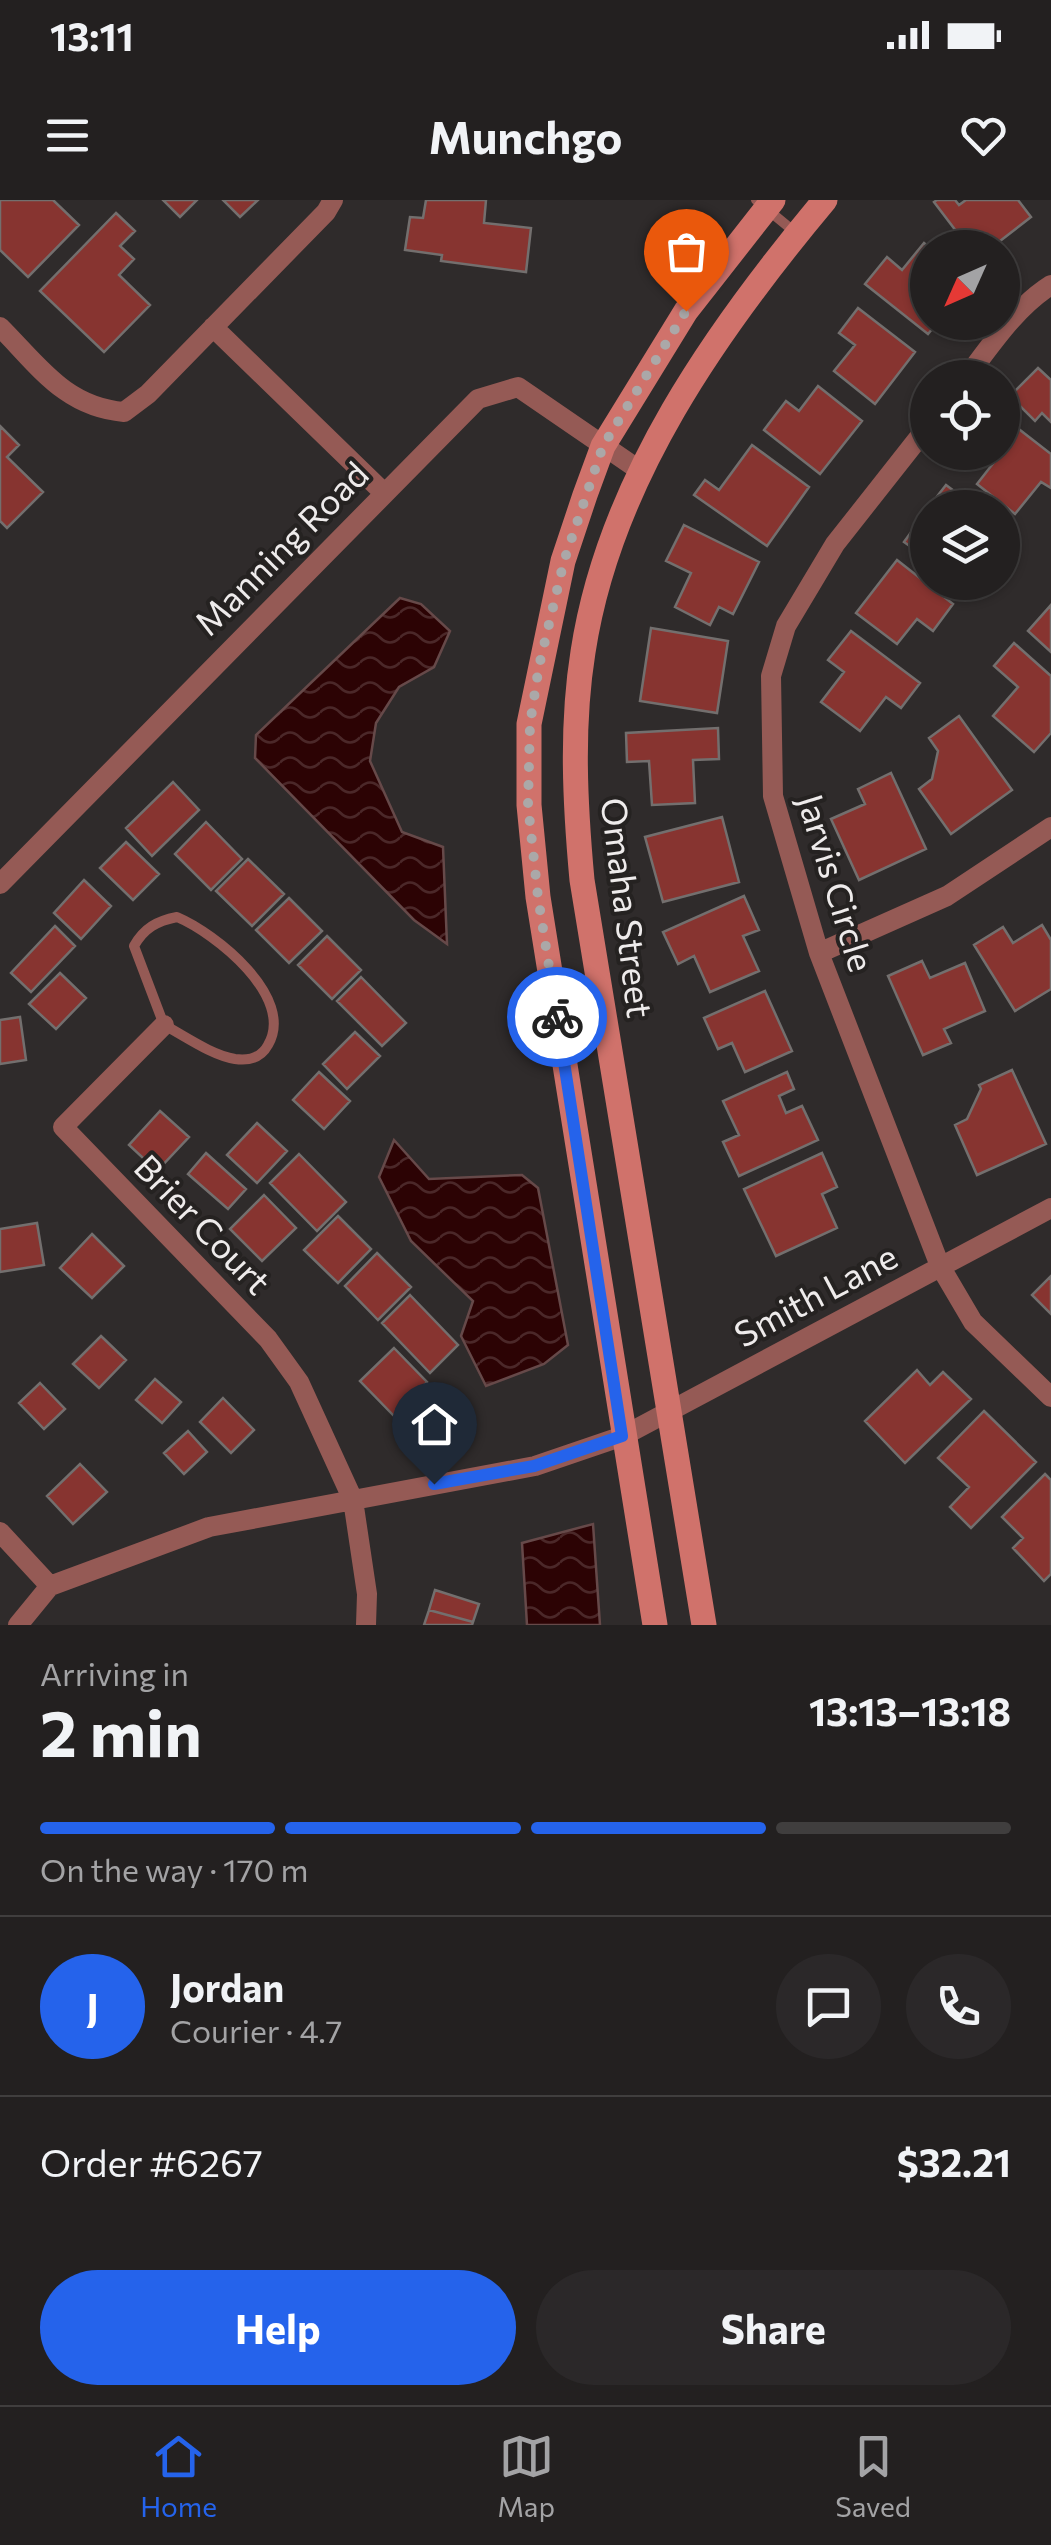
<!DOCTYPE html>
<html lang="en">
<head>
<meta charset="utf-8">
<style>
	:root { --surface:#232020; --page:#2b2829; --text:#f1f3f6; --muted:#a3a3a5; --line:#403e3e; --accent:#2563eb }
	body { margin:0; font-family:Commissioner,sans-serif; background:var(--page); color:var(--text); height:100vh; display:flex; flex-direction:column; font-size:38px; white-space:nowrap }
	* { box-sizing:border-box; margin:0 }
	p { font-size:32px; color:var(--muted) }
	.icon { flex:none; width:55px; height:55px; fill:none; stroke:currentColor; stroke-width:2; stroke-linecap:round; stroke-linejoin:round }
	.map { position:relative; height:1425px; overflow:hidden }
	.sheet { display:flex; flex-direction:column; background:var(--surface); flex:1 }
	.sheet>* { flex:none }
	.needle { width:65px; rotate:225deg }
	.controls { position:absolute; left:910px; top:30px; display:grid; gap:20px }
	.controls a { display:grid; place-items:center; width:110px; height:110px; border-radius:50%; background:var(--surface); box-shadow:0 2px 8px #0004,0 0 0 2px var(--line); font-size:50px }
	.pin { position:absolute; display:grid; place-items:center; width:85px; height:85px; color:#fff; margin:-102px -42px; border-radius:50% 50% 50% 0; rotate:-45deg; box-shadow:0 0 10px #0007 }
	.pin .icon { rotate:45deg }
	.courier { position:absolute; display:grid; place-items:center; width:100px; height:100px; margin:-50px; border:8px solid #2563eb; border-radius:50%; background:#fff; color:#222; box-shadow:0 2px 12px #0007 }
	.summary em { font-style:normal; font-weight:700 }
	.summary div { display:flex; flex-direction:column-reverse }
	.summary { display:flex; align-items:center; justify-content:space-between; height:170px; padding:0 40px }
	h1 { font-size:65px; font-weight:700; line-height:75px }
	.bar { display:grid; grid-template-columns:repeat(4,1fr); gap:15px 10px; align-content:center; height:120px; padding:0 40px }
	.bar i { height:12px; border-radius:8px; background:var(--line) }
	.bar .selected { background:var(--accent) }
	.bar p { grid-column:span 4 }
	.line { display:flex; align-items:center; gap:25px; padding:0 40px; border-top:2px solid var(--line) }
	.line div { flex:1 }
	.round { display:grid; place-items:center; flex:none; width:105px; height:105px; border-radius:52px; background:var(--page) }
	.cta { display:flex; gap:20px; margin-top:auto; padding:20px 40px }
	.cta a { flex:1; height:115px; border-radius:60px; background:var(--accent); color:#fff; font-size:40px; font-weight:700; line-height:115px; text-align:center }
	.cta a+a { background:var(--page); color:var(--text) }
	.status { display:flex; justify-content:space-between; align-items:center; height:70px; padding:0 50px; background:var(--surface); direction:ltr }
	.status svg { height:28px; fill:currentColor }
	header { display:flex; justify-content:space-between; align-items:center; height:130px; padding:0 40px; background:var(--surface); font-size:45px; font-weight:700 }
	.tab-bar { display:flex; justify-content:space-around; align-items:center; height:140px; border-top:2px solid var(--line); background:var(--surface); font-size:28px; color:var(--muted) }
	.tab-bar a { display:grid; justify-items:center; gap:5px }
	.tab-bar .selected { color:var(--accent) }
	.map>svg:first-child { display:block }
	.water { fill:url(#water-waves); stroke:#664949; stroke-width:2.5 }
	.building { fill:#873430; stroke:#736f6e; stroke-width:2.5 }
	.lines { fill:none; stroke-linecap:round; stroke-linejoin:round }
	.lane { stroke:#955a55; stroke-width:10 }
	.street { stroke:#955a55; stroke-width:20 }
	.secondary { stroke:#d0726b; stroke-width:25 }
	.done { stroke:#aba8a8; stroke-width:10; stroke-dasharray:0 18 }
	.route { stroke:#2563eb; stroke-width:12 }
	.labels { text-anchor:middle; stroke-width:8; stroke-linejoin:round; paint-order:stroke }
	.street-label { font-size:35px; fill:#eeebeb; stroke:#252221 }
</style>
</head>
<body>
<div class="status"><b>13:11</b><svg viewBox="0 0 49 12"><path d="M0 12V9h3v3zM5 12V6h3v6zM10 12V3h3v9zM15 12V0h3v12zM26 1h20v11H26zM47 4h2v5h-2z"/></svg></div>
<header><svg class="icon" aria-label="menu" viewBox="0 0 24 24"><path d="M4 6h16M4 12h16M4 18h16"/></svg>Munchgo<svg class="icon" aria-label="heart" viewBox="0 0 24 24"><path d="M12 20l-8-8c-3-5 5-10 8-4 3-6 11-1 8 4z"/></svg></header>
<div class="map">
<svg width="1051" height="1425" viewBox="0 0 1051 1425">
	<defs>
		<pattern id="water-waves" width="16" height="10" patternUnits="userSpaceOnUse" patternTransform="scale(2.5)"><rect width="16" height="10" fill="#2c0304"/><path d="M0 5q4-4 8 0t8 0" fill="none" stroke="#4b2829"/></pattern>
	</defs>
	<rect width="100%" height="100%" fill="#2f2b2b"/>
	<path class="water" d="M400 398 421 404 450 431 434 467 399 487 376 523 370 561 402 632 443 647 447 744 414 720 255 558 256 535Z
		M394 940 429 979 522 975 538 988 568 1145 544 1164 486 1186 461 1136 473 1101 411 1041 379 977Z
		M593 1324 600 1425H527L522 1343Z"/>
	<path class="building" d="M0 0H53L79 25 28 77 0 50Z
		M163 0H197L180 17Z
		M223 0H258L240 17Z
		M426 0H486L484 23 531 28 526 72 441 61 442 55 405 50 410 17 423 18Z
		M937 0H955L959 5 966 0H1018L1031 17 991 48H969L934 2Z
		M116 13 135 31 120 46 134 59 119 75 150 105 104 152 40 91Z
		M924 43 930 48 928 122H938L928 134 865 84 887 57 902 70Z
		M858 108 915 152 875 204 834 171 855 145 839 133Z
		M1038 168 1051 180V222L1042 213 1035 221 1010 196Z
		M818 186 862 221 820 274 764 230 786 201 799 211Z
		M1002 216 1051 254V288L1041 282 1015 314 977 284 1002 252Z
		M0 226 19 245 7 257 43 292 7 328 0 321Z
		M752 245 809 287 767 346 694 295 705 280 719 290Z
		M946 285 977 308H946L935 299Z
		M925 313 928 315V359L904 342Z
		M684 325 759 362 733 414 719 407 710 425 675 407 691 373 666 361Z
		M1002 326 1015 336 1002 353Z
		M897 360 953 404 933 431 917 419 897 444 856 413Z
		M1051 405V452L1028 431Z
		M651 428 728 441 717 513 640 501Z
		M851 431 920 483 901 508 886 497 860 531 821 502 844 472 828 460Z
		M1014 443 1051 476V533L1034 552 993 516 1018 487 994 466Z
		M959 516 1012 590 951 634 919 589 932 579 938 551 929 538Z
		M718 528 719 559 693 560 695 603 652 605 649 561 627 562 626 533Z
		M891 573 926 649 859 680 831 619 865 604 858 589Z
		M173 582 199 610 152 656 126 628Z
		M722 617 739 682 663 702 645 637Z
		M206 622 242 659 211 690 175 654Z
		M126 642 159 674 133 700 100 668Z
		M248 659 284 694 252 726 216 691Z
		M84 680 111 706 81 739 54 713Z
		M744 696 759 730 743 736 759 771 710 792 694 756 678 764 663 732Z
		M289 698 322 731 289 763 256 730Z
		M1042 725 1051 740V789L1015 811 974 745 1003 727 1013 743Z
		M55 726 75 746 31 792 11 773Z
		M327 736 361 770 332 799 298 765Z
		M922 761 930 778 965 763 985 811 944 829 951 843 923 855 888 776Z
		M60 773 86 798 56 829 29 804Z
		M361 777 406 823 382 846 337 801Z
		M765 791 792 851 745 872 732 843 718 849 704 818Z
		M20 817 26 860 0 864V820Z
		M355 832 380 856 347 889 323 864Z
		M1012 870 1046 944 977 975 955 925 967 919 981 889 979 885Z
		M319 872 350 901 324 929 293 900Z
		M787 872 794 889 779 896 786 913 802 906 818 940 739 976 723 942 739 935 723 901Z
		M160 911 189 937 157 971 129 945Z
		M257 923 287 951 257 983 227 955Z
		M206 953 246 989 228 1009 188 974Z
		M822 953 837 987 822 994 837 1028 776 1056 744 989Z
		M299 954 346 1002 317 1031 270 983Z
		M264 995 296 1028 262 1061 230 1029Z
		M338 1016 371 1049 338 1083 304 1050Z
		M37 1023 44 1065 0 1072V1029Z
		M92 1034 124 1066 92 1098 60 1068Z
		M377 1053 411 1087 378 1120 345 1086Z
		M1051 1076V1114L1032 1095Z
		M410 1095 458 1145 430 1173 382 1123Z
		M101 1136 126 1160 99 1188 73 1164Z
		M394 1148 427 1182 394 1216 360 1181Z
		M917 1170 930 1185 943 1172 971 1199 905 1263 865 1221Z
		M155 1179 181 1202 162 1223 136 1200Z
		M40 1183 65 1209 44 1229 19 1203Z
		M223 1198 254 1230 231 1253 200 1222Z
		M984 1211 1036 1262 971 1328 950 1307 969 1287 938 1258Z
		M188 1231 207 1252 184 1274 164 1253Z
		M80 1264 107 1292 73 1324 47 1296Z
		M1045 1274 1051 1280V1374L1044 1381 1013 1348 1023 1338 1002 1317Z
		M435 1390 479 1404 473 1422 429 1410Z
		M429 1410 473 1422 472 1425H424Z"/>
	<g class="lines">
		<path class="lane" d="M756 0 796 33
			M177 717C215 733 296 797 268 845 261 858 249 861 235 859 211 855 185 836 164 825L134 746C144 728 157 721 177 717Z"/>
		<path class="street" d="M0 127C39 166 65 207 124 212L148 194 326 12 333 0
			M213 127 383 292
			M966 178C991 145 1016 107 1051 85
			M928 226 835 344 786 426 771 476 773 596 819 753 940 1066 973 1122 1051 1197
			M0 684 478 199 518 187 642 272
			M819 753 947 696 1051 627
			M164 825 63 927 268 1139 299 1182 353 1300 367 1394 366 1425
			M0 1332 50 1386
			M18 1425 50 1386 209 1327 535 1266 623 1236 1051 1008"/>
		<path class="secondary" d="M655 1425 538 697 529 605V524L563 361 585 295 603 246 686 111 773 0
			M704 1425 582 680C575 604 571 527 583 452 609 281 717 129 825 0"/>
	</g>
	<g class="lines">
		<path class="done" d="M557 817 538 697 528 605 530 524 539 466 564 361 603 246 686 111"/>
		<path class="route" d="M434 1284 534 1266 622 1236 557 817"/>
	</g>
	<g class="labels">
		<g class="street-label">
			<text transform="translate(282 349) rotate(-45)" y="12">Manning Road</text>
			<text transform="translate(835 683) rotate(73)" y="12">Jarvis Circle</text>
			<text transform="translate(626 708) rotate(83)" y="12">Omaha Street</text>
			<text transform="translate(202 1025) rotate(46)" y="12">Brier Court</text>
			<text transform="translate(816 1096) rotate(-28)" y="12">Smith Lane</text>
		</g>
	</g>
</svg>
<div class="controls">
<a><svg class="needle" viewBox="-14 -14 28 28"><path d="M0-13l5 13h-10z" fill="#e53935"/><path d="M0 13l5-13h-10z" fill="#a3a3a5"/></svg></a>
<a><svg class="icon" aria-label="locate" viewBox="0 0 24 24"><circle cx="12" cy="12" r="6"/><path d="M12 2v4M12 18v4M2 12h4M18 12h4"/></svg></a>
<a><svg class="icon" aria-label="layers" viewBox="0 0 24 24"><path d="M12 4l9 5-9 5-9-5zM3 14l9 5 9-5"/></svg></a>
</div>
<div class="pin" style="left:686px;top:111px;background:#ea580c"><svg class="icon" aria-label="bag" viewBox="0 0 24 24"><path d="M5 8h14l-1 12H6zM9 8a3 3 0 0 1 6 0"/></svg></div>
<div class="pin" style="left:434px;top:1284px;background:#1f2937"><svg class="icon" aria-label="home" viewBox="0 0 24 24"><path d="M3 11l9-7 9 7M6 9v11h12V9"/></svg></div>
<div class="courier" style="left:557px;top:817px"><svg class="icon" aria-label="bike" viewBox="0 0 24 24"><circle cx="6" cy="16" r="4"/><circle cx="18" cy="16" r="4"/><path d="M6 16l4-8h5l3 8M10 8l3 8H6M13 5h3"/></svg></div>
</div>
<section class="sheet">
<div class="summary"><div><h1>2 min</h1><p>Arriving in</p></div><em>13:13–13:18</em></div>
<div class="bar"><i class="selected"></i><i class="selected"></i><i class="selected"></i><i></i><p>On the way · 170 m</p></div>
<div class="line" style="height:180px"><b class="round" style="background:var(--accent);color:#fff">J</b><div><b>Jordan</b><p>Courier · 4.7</p></div><a class="round"><svg class="icon" aria-label="chat" viewBox="0 0 24 24"><path d="M4 5h16v11H9l-5 4z"/></svg></a><a class="round"><svg class="icon" aria-label="phone" viewBox="0 0 24 24"><path d="M5 4h4l2 5-3 2q2 4 5 5l2-3 5 2v4C11 20 4 13 5 4z"/></svg></a></div>
<div class="line" style="height:130px"><div>Order #6267</div><b>$32.21</b></div>
<div class="cta"><a>Help</a><a>Share</a></div>
</section>
<nav class="tab-bar">
<a class="selected"><svg class="icon" aria-label="home" viewBox="0 0 24 24"><path d="M3 11l9-7 9 7M6 9v11h12V9"/></svg>Home</a>
<a><svg class="icon" aria-label="map" viewBox="0 0 24 24"><path d="M3 6l6-2 6 2 6-2v14l-6 2-6-2-6 2zM9 4v14M15 6v14"/></svg>Map</a>
<a><svg class="icon" aria-label="saved" viewBox="0 0 24 24"><path d="M7 4h10v16l-5-4-5 4z"/></svg>Saved</a>
</nav>
</body>
</html>
